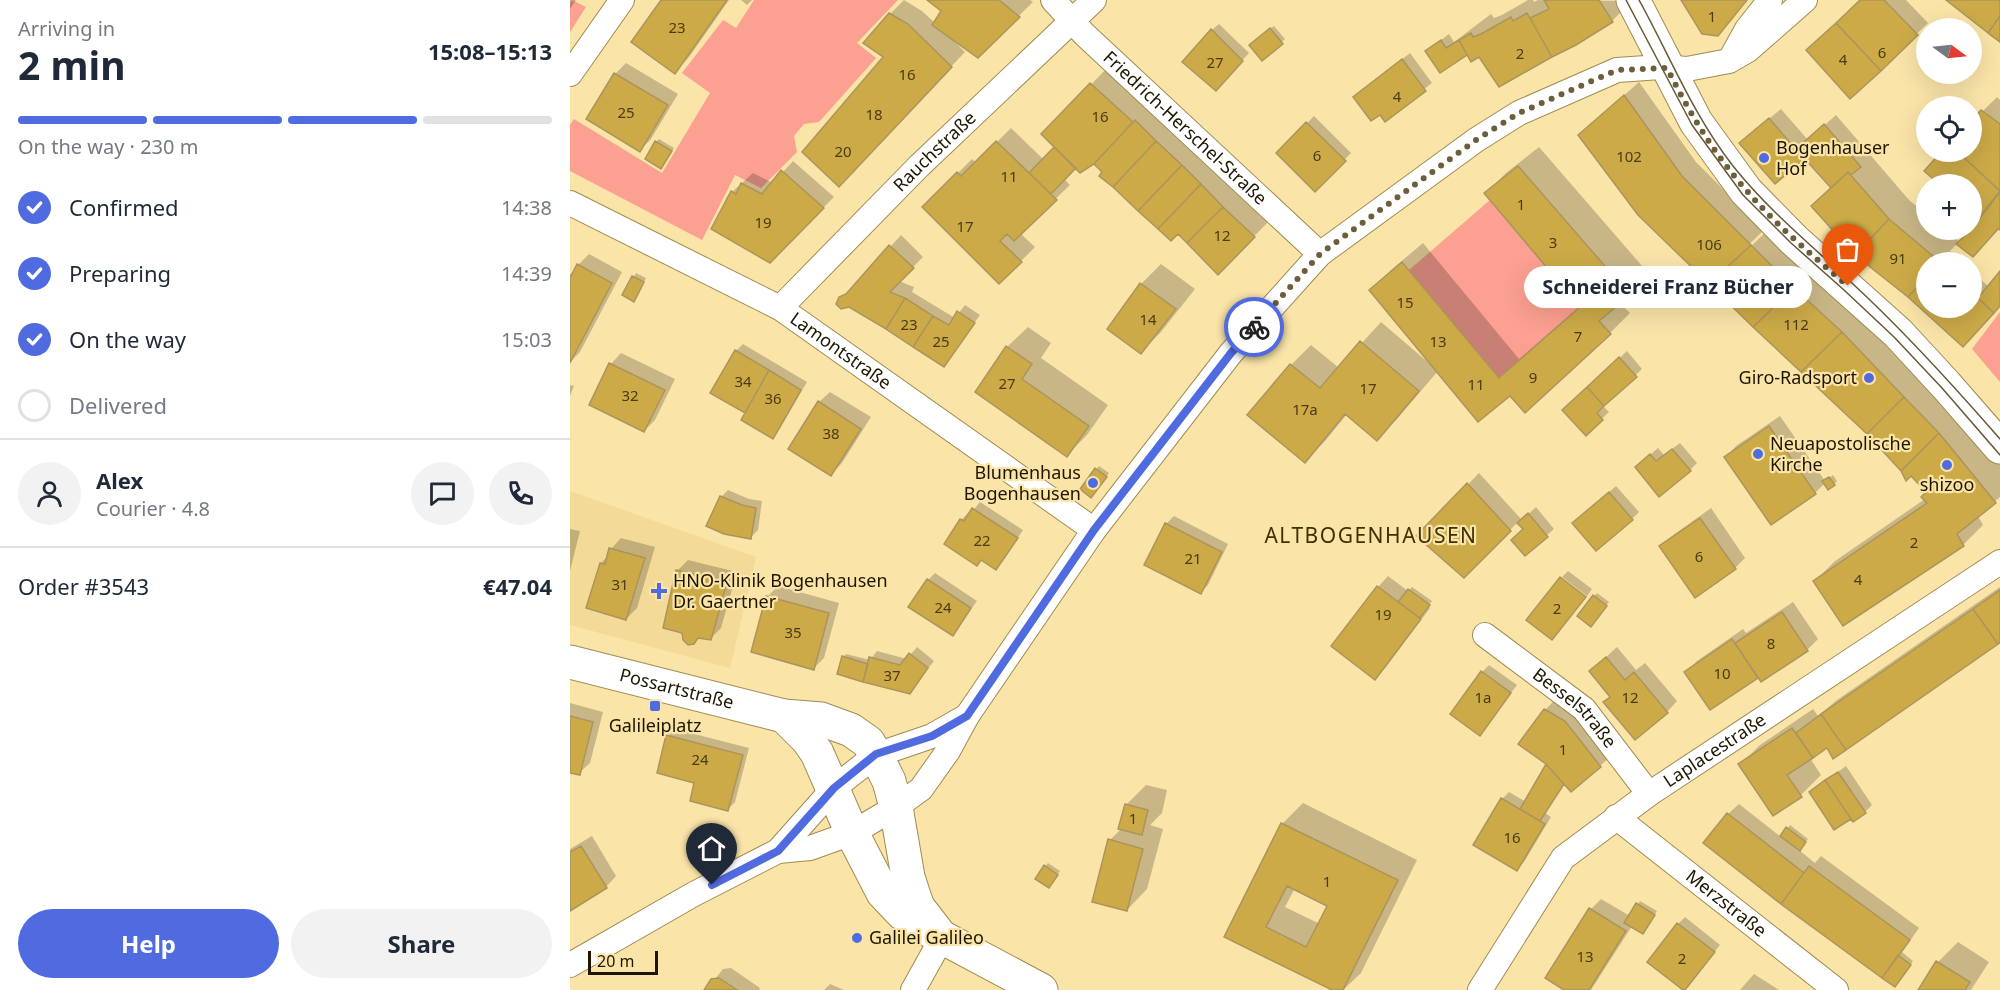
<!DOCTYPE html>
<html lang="en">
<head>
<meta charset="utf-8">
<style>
	:root { --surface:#fff; --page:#f2f2f3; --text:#1f2937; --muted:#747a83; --line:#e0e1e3; --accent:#506be0 }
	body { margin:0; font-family:"Noto Sans",sans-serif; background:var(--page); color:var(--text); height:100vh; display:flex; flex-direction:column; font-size:22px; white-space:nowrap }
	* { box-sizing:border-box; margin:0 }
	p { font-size:20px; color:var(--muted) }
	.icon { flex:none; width:33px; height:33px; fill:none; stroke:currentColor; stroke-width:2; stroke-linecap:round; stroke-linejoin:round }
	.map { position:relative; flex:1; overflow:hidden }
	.sheet { display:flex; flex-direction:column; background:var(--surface); width:570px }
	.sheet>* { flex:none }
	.needle { width:39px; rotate:105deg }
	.fabs { position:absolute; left:1346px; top:18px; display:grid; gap:12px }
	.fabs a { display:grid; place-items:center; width:66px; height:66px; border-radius:50%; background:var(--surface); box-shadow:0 6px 24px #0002; font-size:30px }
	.scale { position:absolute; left:18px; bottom:15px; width:70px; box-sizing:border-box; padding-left:6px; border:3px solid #1f1601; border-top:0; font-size:16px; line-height:21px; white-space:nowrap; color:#1f1601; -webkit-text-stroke:4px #fae4a8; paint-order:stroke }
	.pin { position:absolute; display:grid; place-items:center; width:51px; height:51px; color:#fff; margin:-62px -26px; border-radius:50% 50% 50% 0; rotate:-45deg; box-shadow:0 0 6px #0007 }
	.pin .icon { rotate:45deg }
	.courier { position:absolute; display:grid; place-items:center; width:60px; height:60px; margin:-30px; border:4px solid #506be0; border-radius:50%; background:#fff; color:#222; box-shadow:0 2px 8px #0007 }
	.bubble { position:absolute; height:42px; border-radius:21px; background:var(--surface); box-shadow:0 6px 24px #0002; font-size:20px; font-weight:700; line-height:42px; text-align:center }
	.summary em { font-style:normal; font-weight:700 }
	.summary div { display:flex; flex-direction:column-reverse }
	.summary { display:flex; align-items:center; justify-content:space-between; height:102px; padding:0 18px }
	h1 { font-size:39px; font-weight:700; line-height:45px }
	.bar { display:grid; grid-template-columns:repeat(4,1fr); gap:9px 6px; align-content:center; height:72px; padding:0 18px }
	.bar i { height:8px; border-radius:4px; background:var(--line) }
	.bar .on { background:var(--accent) }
	.bar p { grid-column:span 4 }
	.line { display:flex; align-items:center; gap:15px; padding:0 18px; border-top:2px solid var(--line) }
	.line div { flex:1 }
	.round { display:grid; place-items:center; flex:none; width:63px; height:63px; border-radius:32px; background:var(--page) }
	ol { padding:0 18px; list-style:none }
	li { display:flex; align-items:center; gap:18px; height:66px }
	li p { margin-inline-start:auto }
	li .icon { padding:6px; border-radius:50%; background:var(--accent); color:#fff; stroke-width:4 }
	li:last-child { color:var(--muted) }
	li i { width:33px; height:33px; border:3px solid var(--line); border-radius:50% }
	.button { display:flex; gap:12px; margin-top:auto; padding:12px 18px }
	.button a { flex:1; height:69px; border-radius:36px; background:var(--accent); color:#fff; font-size:24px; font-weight:700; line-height:69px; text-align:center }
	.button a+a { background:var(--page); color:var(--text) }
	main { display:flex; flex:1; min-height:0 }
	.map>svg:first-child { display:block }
	.built { fill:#f3da97 }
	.green { fill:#fca091 }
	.shadow { fill:#0003; fill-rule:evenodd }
	.building { fill:#ccaa48; stroke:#ab955c; stroke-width:1.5; fill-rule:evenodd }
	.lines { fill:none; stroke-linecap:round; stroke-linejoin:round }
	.street-casing { stroke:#a08b52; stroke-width:26 }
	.secondary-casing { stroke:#a08b52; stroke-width:35 }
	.street { stroke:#fff; stroke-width:24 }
	.secondary { stroke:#fff; stroke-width:33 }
	.tram { stroke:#665937; stroke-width:1.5 }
	.done { stroke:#6c5e3b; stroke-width:6; stroke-dasharray:0 10.8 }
	.route { stroke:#506be0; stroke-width:8 }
	.poi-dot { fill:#506be0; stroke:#fae4a8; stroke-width:2 }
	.labels { text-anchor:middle; stroke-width:4.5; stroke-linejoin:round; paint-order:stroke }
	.number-label { font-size:15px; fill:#4a3b13 }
	.street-label { font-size:18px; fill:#1f1601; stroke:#fae4a8 }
	.poi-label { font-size:18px; fill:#1f1601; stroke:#fae4a8; text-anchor:start }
	.quarter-label { font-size:21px; letter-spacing:1.5px; fill:#3f3102; stroke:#fae4a8 }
</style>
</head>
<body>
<main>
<section class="sheet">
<div class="summary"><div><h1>2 min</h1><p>Arriving in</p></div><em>15:08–15:13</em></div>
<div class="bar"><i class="on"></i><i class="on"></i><i class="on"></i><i></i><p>On the way · 230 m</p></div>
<ol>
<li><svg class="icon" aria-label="check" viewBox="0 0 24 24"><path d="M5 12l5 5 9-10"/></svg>Confirmed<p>14:38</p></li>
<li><svg class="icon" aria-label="check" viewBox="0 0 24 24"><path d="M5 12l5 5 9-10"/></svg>Preparing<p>14:39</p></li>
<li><svg class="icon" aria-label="check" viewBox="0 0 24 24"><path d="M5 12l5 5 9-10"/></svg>On the way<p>15:03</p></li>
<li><i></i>Delivered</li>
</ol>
<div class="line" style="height:108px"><a class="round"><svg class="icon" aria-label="person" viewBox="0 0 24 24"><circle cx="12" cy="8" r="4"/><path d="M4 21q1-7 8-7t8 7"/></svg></a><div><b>Alex</b><p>Courier · 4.8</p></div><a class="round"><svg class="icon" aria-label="chat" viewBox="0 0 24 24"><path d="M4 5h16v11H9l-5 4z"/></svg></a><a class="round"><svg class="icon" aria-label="phone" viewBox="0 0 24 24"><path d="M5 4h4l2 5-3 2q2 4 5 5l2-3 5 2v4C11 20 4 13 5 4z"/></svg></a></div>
<div class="line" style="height:78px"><div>Order #3543</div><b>€47.04</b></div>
<div class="button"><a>Help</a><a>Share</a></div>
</section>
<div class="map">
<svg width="1430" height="990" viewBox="0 0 1430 990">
	<rect width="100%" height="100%" fill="#fae4a8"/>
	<path class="built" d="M0 491 186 557 160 668 0 625Z"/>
	<path class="green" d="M2 0 16 7 0 32V3Z
		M184 0H328L287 43 306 58 249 122 234 124 224 136 227 152 191 188 165 175 132 240 0 171V125L4 119 92 173 140 93 112 73 153 20 166 28Z
		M920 200 1010 307 929 378 839 270Z
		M1430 312V382L1402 349Z"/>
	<path class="shadow" d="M0 0H6L0 9Z
		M93 0H159L119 57 105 72Z
		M171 0H182L177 5Z
		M334 0 352 11 365 23 373 11 359 0H460L463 2 408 56 385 40 384 41 395 52 283 170 315 56 320 14Z
		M958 0H963L964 2 968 0 1062 1 1042 21 1006 44 930 85 910 56 897 52 857 51 879 34 884 42 921 14 924 18 932 15Z
		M1291 0H1336L1358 23 1280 97Z
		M649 24 679 53 653 82 642 30Z
		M704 26 715 39 692 59 684 42Z
		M840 53 862 83 815 120 810 113 785 97Z
		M56 63 108 94 81 139 70 150 18 119 46 73Z
		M541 64 704 216 648 273 608 232 525 162 506 166 494 179 500 185 450 233 465 247 451 261 354 207 402 159 406 163 441 128 474 160 486 147 473 134Z
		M1069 82 1126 162 1194 230 1159 264 1176 251 1202 226 1389 413 1430 464V497L1408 516 1413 525 1393 545 1245 581 1265 561 1355 499 1358 492 1341 474 1333 470 1010 135Z
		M1427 97 1430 100V228L1429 227 1403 255 1388 243 1380 251 1392 262H1372L1376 258 1374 256 1368 262H1356V308H1401V271L1419 287 1393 345 1339 295 1262 187 1234 156 1205 182 1182 133 1211 109 1238 140 1266 115 1339 200 1356 214V230H1375L1390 242 1409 220 1401 212V184H1371L1356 171 1373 152H1401V123Z
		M744 116 781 153 745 190 708 153Z
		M89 139 104 148 91 167 86 142Z
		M969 147 1079 274 1049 302 1060 313 1040 333 940 394 868 371 827 419 807 439 777 414 755 441 735 461 680 415 721 365 741 345 769 368 811 322 859 363 860 361 801 290 821 270 853 243 949 359 1010 306 916 193 936 173Z
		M223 161 264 197 200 261 162 192 183 173 203 183Z
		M331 235 353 257 329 281 344 287 342 292 385 318 395 305 410 315 374 365 270 298 286 285Z
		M19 254 52 272 10 352 0 362V274L5 272 8 265Z
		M591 264 625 289 591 332 571 352V284Z
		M66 273 76 278 67 297 54 295Z
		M458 327 481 343 471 358 538 405 517 435 497 455 407 391 437 347Z
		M173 344 237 382 209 430 202 437 177 412 166 351Z
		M1057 351 1072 369 1033 406 1039 412 1016 434 1001 404Z
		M51 353 105 379 85 420 74 431 41 364Z
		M0 385 4 386 0 396Z
		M260 392 301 417 272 463 261 474 249 402Z
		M1210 416 1255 481 1263 475 1267 481 1264 484 1255 483 1245 493 1156 457 1166 446Z
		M1110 443 1127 463 1120 470 1074 460 1088 448 1094 455Z
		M529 466 539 473 524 493 512 488Z
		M909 473 952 520 966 507 984 529 955 554 954 529 948 522 894 576 848 536Z
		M1046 486 1069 512 1062 519 1011 517Z
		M158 490 179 499 192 501 188 530 181 537 151 497Z
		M410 502 453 530 433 561 426 568 391 520 398 513 400 514Z
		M1141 508 1175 558 1165 568 1091 546 1102 536Z
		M604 516 658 544 638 585 631 592 576 564 597 523Z
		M0 529 10 531 0 571Z
		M51 538 85 547 67 608 56 619 31 563 39 555 41 549Z
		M118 560 167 572 151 628 141 638 129 637 123 643 107 571Z
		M998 571 1022 589 1017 596 992 577Z
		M365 573 407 601 389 627 382 634 358 580Z
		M818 576 838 591 842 587 862 601 858 606 860 608 816 667 805 678 808 587Z
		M208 586 269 603 254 658 243 669 197 597Z
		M1430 587V640L1240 758 1251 775 1231 795 1170 765 1190 745 1243 709 1248 716 1267 700Z
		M1027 593 1039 602 1024 622 1022 599Z
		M1223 602 1248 639 1237 650 1189 675 1141 708 1116 672 1127 661 1173 629 1176 633Z
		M347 647 364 661 340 692 273 657 276 654 300 660 307 651 337 659Z
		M1047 647 1066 670 1075 663 1107 701 1097 712 1041 696 1021 671Z
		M919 665 947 685 910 734 912 672Z
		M986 699 1005 710 1041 756 1030 766 994 782 975 813 981 817 954 862 947 869 932 799 939 792 956 802 978 765 951 744 975 710Z
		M0 703 33 712 20 763 9 773 0 771Z
		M105 729 179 748 165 802 158 809 126 782 98 736Z
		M1276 766 1302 805 1295 812 1281 817 1265 828 1240 792Z
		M576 785 597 790 592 813 580 825 593 829 577 889 557 910 540 840 552 828 556 805Z
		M733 803 847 860 791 973 773 990H765L656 936 713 823ZM725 888 759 905 750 924 715 907Z
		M1169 804 1211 837 1220 825 1238 839 1229 850 1245 863 1251 856 1349 928 1332 952 1343 961 1328 982 1158 814Z
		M22 836 46 876 36 887 0 909V849Z
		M478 863 490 871 482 883 475 866Z
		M1031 899 1060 916 1070 901 1087 911 1073 933 1062 926 1021 990H997L1021 909Z
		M1115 917 1150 945 1114 989 1108 924Z
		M1388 942 1419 962 1401 990H1350L1368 962Z
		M161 968 190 988 189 990H136L153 969Z
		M1184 974 1209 990H1170Z
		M260 984 274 990H254Z"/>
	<path class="building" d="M91 0H157L105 74 61 42Z
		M357 0H429L450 17 408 58 362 25 371 11Z
		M974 0H1029L1043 22 1006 45 982 57 960 18 979 9Z
		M1111 0H1177L1148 36 1132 34Z
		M1290 0H1314L1348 35 1311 71 1266 23Z
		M1376 0H1430V16L1418 33Z
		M319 13 338 24 382 67 269 187 232 152 313 57 293 43Z
		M957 13 982 57 929 87 909 57 901 62 889 40 901 33 903 37 911 34 941 17 943 21Z
		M1430 16V42L1418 33Z
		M1266 23 1311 71 1280 99 1236 50Z
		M700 28 713 44 692 61 679 45Z
		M641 29 673 61 646 91 612 62Z
		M871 40 876 48 889 40 897 55 870 73 855 51Z
		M832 59 856 91 815 122 810 115 801 121 783 97Z
		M44 73 98 105 70 152 16 119Z
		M520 83 563 122 524 164 510 173 471 134Z
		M1054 95 1112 176 1181 245 1139 284 1068 215 1008 135Z
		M1411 110 1430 124V191L1388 152H1401V121Z
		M1199 118 1234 159 1205 184 1169 143Z
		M565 120 586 141 543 187 529 176 532 172 524 164Z
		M736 122 776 161 745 192 706 153Z
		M1254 124 1291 167 1281 175 1278 172 1261 188 1226 149Z
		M85 141 102 151 91 169 75 159Z
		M426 141 487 200 444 241 437 234 430 241 452 262 429 284 352 207 387 172 391 176Z
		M586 141 612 165 568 211 543 187Z
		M484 147 506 168 481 194 459 173Z
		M1371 152H1388L1430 191 1407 220 1401 215V184H1369L1354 171Z
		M612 165 631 184 588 229 568 211Z
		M948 166 1060 295 1029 321 1041 334 955 413 940 396 908 422 799 290 832 262 929 378 1010 307 914 193Z
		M211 170 254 208 200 263 141 229 161 191 166 194 171 183 192 194Z
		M1278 172 1319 219 1285 255 1241 206Z
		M631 184 653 207 617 243 608 234 601 241 588 229Z
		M1430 192V230L1428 229 1403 257 1386 244 1401 230Z
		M653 207 685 237 648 275 617 243Z
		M1319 219 1370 262H1356V278L1338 297 1285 255Z
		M319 245 344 268 320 292 335 298 316 329 279 307 271 309 266 304 269 297 276 294Z
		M1181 245 1224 288 1183 327 1139 284Z
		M7 264 42 283 0 363V278Z
		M1430 271V306L1424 313 1408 298Z
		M62 276 74 282 64 302 52 295Z
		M1356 278V308H1401V291L1424 313 1393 347 1338 297Z
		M570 283 606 309 571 354 537 329Z
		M1224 288 1272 332 1231 372 1183 327Z
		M335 298 363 316 343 347 316 329Z
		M387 311 405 323 374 367 343 347 363 316 379 325Z
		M1272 332 1334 397 1297 434 1231 372Z
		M790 341 849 391 807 441 775 414 735 463 677 415 720 364 750 388Z
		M436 346 462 364 452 379 519 426 497 457 405 392Z
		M165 350 199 370 175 413 140 393Z
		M1049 357 1067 377 1034 406 1017 387Z
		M39 363 95 390 74 432 19 405Z
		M199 370 231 390 203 439 171 420Z
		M1017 387 1034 406 1027 413 1033 420 1016 436 992 410Z
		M1334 397 1369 433 1331 471 1297 434Z
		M248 401 291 429 261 476 218 449Z
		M1199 426 1246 494 1201 525 1154 457Z
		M1369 433 1426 503 1387 534 1394 546 1273 626 1243 581 1357 503 1351 497 1356 492 1341 476 1336 481 1331 471Z
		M1102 449 1121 471 1089 497 1065 467 1080 454 1086 461Z
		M525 468 537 477 521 498 510 489Z
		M1259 477 1265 485 1258 490 1252 481Z
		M897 483 941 531 894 578 846 536Z
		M1039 492 1063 520 1026 551 1002 523Z
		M150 496 172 505 186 508 181 539 154 534 136 526Z
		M402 508 448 538 426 570 411 560 407 566 374 544 390 519 394 521Z
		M958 513 978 537 955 556 941 540 953 529 947 523Z
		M1130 518 1166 569 1125 598 1089 546Z
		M595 523 652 552 631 594 574 565Z
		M39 548 75 558 56 620 16 608 30 563 35 564Z
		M106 570 157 582 141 640 128 638 124 644 118 645 113 640 112 633 93 628Z
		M990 577 1016 597 982 640 956 620Z
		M357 579 401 608 383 636 338 607Z
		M807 586 851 619 805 680 761 646Z
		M838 589 860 605 850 618 828 602Z
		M1430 590V643L1428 644 1403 609Z
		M1023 595 1037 606 1021 627 1007 616Z
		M196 596 259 613 244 670 181 652Z
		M1403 609 1428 644 1276 750 1251 714Z
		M1212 612 1238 651 1191 682 1165 643Z
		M1162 639 1188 678 1140 710 1114 672Z
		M339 653 358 668 340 694 293 682 299 657 330 665Z
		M272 656 298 664 293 682 267 674Z
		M1036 657 1055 680 1064 672 1098 713 1065 740 1033 702 1040 697 1019 671Z
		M911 671 941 693 910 736 880 714Z
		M974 709 995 721 1031 767 1001 792 976 764 948 744Z
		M1251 714 1276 750 1263 759 1257 748 1243 758 1226 733Z
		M0 716 23 722 10 775 0 773Z
		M1222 728 1243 758 1217 775 1232 797 1203 816 1168 764Z
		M96 735 173 755 158 811 120 801 124 783 87 773Z
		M976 764 994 784 970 821 950 809Z
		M1268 772 1296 813 1283 822 1255 780Z
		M1255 780 1281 819 1264 830 1239 792Z
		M931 798 975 824 947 871 903 845Z
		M555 804 578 810 572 835 548 829Z
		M1157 813 1234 873 1211 904 1133 843Z
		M711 823 828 880 773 990H762L654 937ZM717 886 757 906 736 947 696 927Z
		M1216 827 1236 842 1230 851 1210 836Z
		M538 839 573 849 557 911 522 902Z
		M11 846 37 888 0 911V852Z
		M474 865 488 875 479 888 465 879Z
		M1239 866 1340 940 1312 978 1211 904Z
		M1066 903 1085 915 1073 934 1054 923Z
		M1019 908 1056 931 1019 990H994L975 978Z
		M1107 923 1145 952 1115 990H1113L1077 962Z
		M1328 955 1341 965 1325 987 1312 978Z
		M1366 961 1400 982 1395 990H1348Z
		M149 978 167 990H134L141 979Z"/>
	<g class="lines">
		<defs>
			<g id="street">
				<path id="s1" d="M483 0 514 34 750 254"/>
				<path d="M1161 58 1177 29 1200 0"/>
				<path d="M0 74 52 0"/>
				<path id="s2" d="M0 203 210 308 524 530"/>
				<path id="s3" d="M210 308 349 166 524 0"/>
				<path id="s4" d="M915 635 1014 709 1079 794"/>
				<path id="s5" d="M1046 817 1266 990"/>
				<path d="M208 851 240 848 282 833 326 807 351 789 378 751 397 716 524 530 661 353 750 254 906 140 949 113 1047 70 1091 67 1117 69 1159 61 1178 50 1235 0"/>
				<path d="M0 965 124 894 208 851 264 788 306 755 362 736 397 716"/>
				<path d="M343 990 372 938"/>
				<path id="s6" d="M910 990 993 858 1079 794 1430 562"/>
			</g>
			<g id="secondary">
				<path d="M1063 0 1126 122 1176 191 1224 240 1328 333 1376 385 1430 447"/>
				<path id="s7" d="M0 662 214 716 251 719 281 730 298 742 306 755 319 781 326 807 338 877 344 896 348 907 372 938"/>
				<path d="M214 716 238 740 247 753 282 833 313 893 332 913 351 926 471 990"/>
			</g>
		</defs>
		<use href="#street" class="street-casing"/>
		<use href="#secondary" class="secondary-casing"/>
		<use href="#street" class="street"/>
		<use href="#secondary" class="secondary"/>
		<path class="tram" d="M1056 0 1122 125 1173 195 1221 243 1274 290 1324 337 1372 388 1430 455
			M1069 0C1100 56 1123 115 1163 166 1199 211 1241 245 1283 284 1335 332 1383 385 1430 439"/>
	</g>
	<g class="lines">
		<path class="done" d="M684 327 750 254 906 140 949 113 1047 70 1097 68C1119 112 1144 154 1177 191 1207 226 1243 256 1278 286"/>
		<path class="route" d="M142 885 208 851 264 788 306 754 362 736 397 716 524 530 661 353 684 327"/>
	</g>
	<g class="poi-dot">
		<circle cx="1194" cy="158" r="6"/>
		<circle cx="1299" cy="378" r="6"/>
		<circle cx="1188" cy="454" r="6"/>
		<circle cx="1377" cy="465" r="6"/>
		<circle cx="523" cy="483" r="6"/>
		<path d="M86 582h6v6h6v6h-6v6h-6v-6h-6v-6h6z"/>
		<rect x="79" y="700" width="12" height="12" rx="3"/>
		<circle cx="287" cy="938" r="6"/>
	</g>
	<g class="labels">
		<g class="number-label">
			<text x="1142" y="22">1</text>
			<text x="107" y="33">23</text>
			<text x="1312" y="58">6</text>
			<text x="950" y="59">2</text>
			<text x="1273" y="65">4</text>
			<text x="645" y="68">27</text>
			<text x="337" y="80">16</text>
			<text x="827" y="102">4</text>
			<text x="56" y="118">25</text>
			<text x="304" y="120">18</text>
			<text x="530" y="122">16</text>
			<text x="273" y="157">20</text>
			<text x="747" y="161">6</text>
			<text x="1059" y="162">102</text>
			<text x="439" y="182">11</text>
			<text x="951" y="210">1</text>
			<text x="193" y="228">19</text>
			<text x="395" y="232">17</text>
			<text x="652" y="241">12</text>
			<text x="983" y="248">3</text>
			<text x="1139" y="250">106</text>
			<text x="1328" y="264">91</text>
			<text x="835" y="308">15</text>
			<text x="578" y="325">14</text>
			<text x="339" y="330">23</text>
			<text x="1226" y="330">112</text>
			<text x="1008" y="342">7</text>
			<text x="371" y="347">25</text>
			<text x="868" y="347">13</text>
			<text x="963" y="383">9</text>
			<text x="173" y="387">34</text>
			<text x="437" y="389">27</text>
			<text x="906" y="390">11</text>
			<text x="798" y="394">17</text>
			<text x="60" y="401">32</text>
			<text x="203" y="404">36</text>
			<text x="735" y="415">17a</text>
			<text x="261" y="439">38</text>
			<text x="412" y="546">22</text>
			<text x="1344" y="548">2</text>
			<text x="1129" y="562">6</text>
			<text x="623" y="564">21</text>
			<text x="1288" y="585">4</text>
			<text x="50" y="590">31</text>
			<text x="373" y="613">24</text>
			<text x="987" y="614">2</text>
			<text x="813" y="620">19</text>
			<text x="223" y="638">35</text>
			<text x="1201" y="649">8</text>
			<text x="1152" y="679">10</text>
			<text x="322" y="681">37</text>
			<text x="913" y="703">1a</text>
			<text x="1060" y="703">12</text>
			<text x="993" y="755">1</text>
			<text x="130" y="765">24</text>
			<text x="563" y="824">1</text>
			<text x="942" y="843">16</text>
			<text x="757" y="887">1</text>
			<text x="1015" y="962">13</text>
			<text x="1112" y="964">2</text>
		</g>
		<g class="street-label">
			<text dy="6" stroke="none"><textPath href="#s1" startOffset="184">Friedrich-Herschel-Straße</textPath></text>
			<text dy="6" stroke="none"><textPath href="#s3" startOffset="220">Rauchstraße</textPath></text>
			<text dy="6" stroke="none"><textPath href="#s2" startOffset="309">Lamontstraße</textPath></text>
			<text dy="6" stroke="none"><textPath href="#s7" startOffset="110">Possartstraße</textPath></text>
			<text dy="6" stroke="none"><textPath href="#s4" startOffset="116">Besselstraße</textPath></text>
			<text dy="6" stroke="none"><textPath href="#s6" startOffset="342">Laplacestraße</textPath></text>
			<text dy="6" stroke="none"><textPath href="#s5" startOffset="140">Merzstraße</textPath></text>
		</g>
		<g class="poi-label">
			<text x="1206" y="154">Bogenhauser<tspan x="1206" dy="21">Hof</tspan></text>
			<text x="1287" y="384" text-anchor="end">Giro-Radsport</text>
			<text x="1200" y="450">Neuapostolische<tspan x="1200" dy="21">Kirche</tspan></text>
			<text x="511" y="479" text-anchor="end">Blumenhaus<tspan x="511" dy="21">Bogenhausen</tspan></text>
			<text x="1377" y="491" text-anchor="middle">shizoo</text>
			<text x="103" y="587">HNO-Klinik Bogenhausen<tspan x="103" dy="21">Dr. Gaertner</tspan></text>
			<text x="85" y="732" text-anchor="middle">Galileiplatz</text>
			<text x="299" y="944">Galilei Galileo</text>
		</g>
		<g class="quarter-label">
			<text x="801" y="543">ALTBOGENHAUSEN</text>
		</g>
	</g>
</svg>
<div class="fabs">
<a><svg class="needle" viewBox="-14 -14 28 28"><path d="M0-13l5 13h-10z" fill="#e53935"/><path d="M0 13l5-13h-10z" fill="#747a83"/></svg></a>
<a><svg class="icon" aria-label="locate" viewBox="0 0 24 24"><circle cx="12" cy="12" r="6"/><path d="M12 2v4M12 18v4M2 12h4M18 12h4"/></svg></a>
<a>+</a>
<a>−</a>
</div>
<div class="scale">20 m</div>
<div class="pin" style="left:1278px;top:286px;background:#ea580c"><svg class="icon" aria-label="bag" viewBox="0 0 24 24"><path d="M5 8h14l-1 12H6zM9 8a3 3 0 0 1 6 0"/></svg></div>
<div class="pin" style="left:142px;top:885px;background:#1f2937"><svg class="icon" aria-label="home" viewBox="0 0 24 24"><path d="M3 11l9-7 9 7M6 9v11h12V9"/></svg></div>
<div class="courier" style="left:684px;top:327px"><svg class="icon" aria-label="bike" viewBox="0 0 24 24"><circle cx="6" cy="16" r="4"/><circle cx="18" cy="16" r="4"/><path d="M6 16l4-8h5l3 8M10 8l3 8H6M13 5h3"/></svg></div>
<div class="bubble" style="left:954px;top:266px;width:288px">Schneiderei Franz Bücher</div>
</div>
</main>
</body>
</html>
